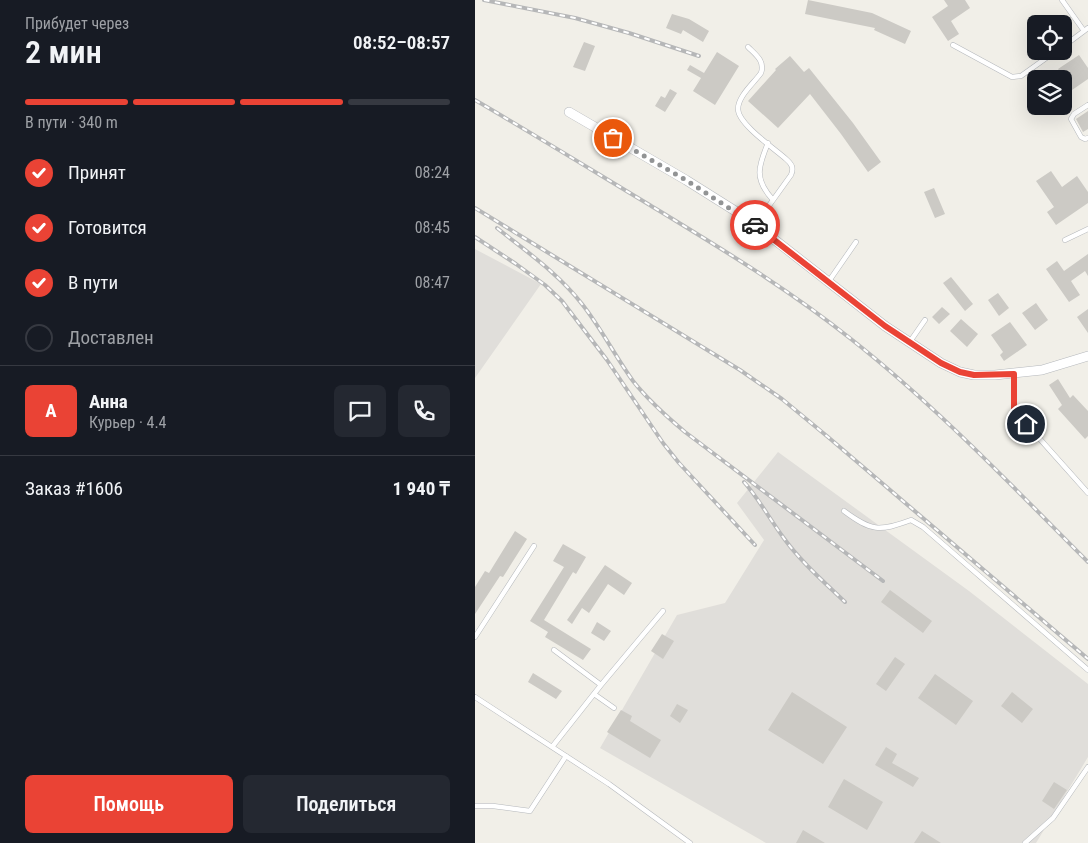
<!DOCTYPE html>
<html lang="ru">
<head>
<meta charset="utf-8">
<style>
	:root { --surface:#171b24; --page:#242831; --text:#f1f3f6; --muted:#9ea1a6; --line:#363941; --accent:#ea4335 }
	body { margin:0; font-family:"Roboto Condensed",sans-serif; background:var(--page); color:var(--text); height:100vh; display:flex; flex-direction:column; font-size:19px; white-space:nowrap }
	* { box-sizing:border-box; margin:0 }
	p { font-size:16px; color:var(--muted) }
	.icon { flex:none; width:28px; height:28px; fill:none; stroke:currentColor; stroke-width:2; stroke-linecap:round; stroke-linejoin:round }
	.map { position:relative; flex:1; overflow:hidden }
	.sheet { display:flex; flex-direction:column; background:var(--surface); width:475px }
	.sheet>* { flex:none }
	.fabs { position:absolute; left:552px; top:15px; display:grid; gap:10px }
	.fabs a { display:grid; place-items:center; width:45px; height:45px; border-radius:8px; background:var(--surface); box-shadow:0 5px 20px #0002; font-size:25px }
	.pin { position:absolute; display:grid; place-items:center; width:42px; height:42px; color:#fff; margin:-21px; border:2px solid #fff; border-radius:50%; box-shadow:0 1px 5px #0007 }
	.courier { position:absolute; display:grid; place-items:center; width:50px; height:50px; margin:-25px; border:4px solid #ea4335; border-radius:50%; background:#fff; color:#222; box-shadow:0 1px 6px #0007 }
	.summary em { font-style:normal; font-weight:600 }
	.summary div { display:flex; flex-direction:column-reverse }
	.summary { display:flex; align-items:center; justify-content:space-between; height:85px; padding:0 25px }
	h1 { font-size:32px; font-weight:600; line-height:38px }
	.bar { display:grid; grid-template-columns:repeat(4,1fr); gap:8px 5px; align-content:center; height:60px; padding:0 25px }
	.bar i { height:6px; border-radius:4px; background:var(--line) }
	.bar .active { background:var(--accent) }
	.bar p { grid-column:span 4 }
	.line { display:flex; align-items:center; gap:12px; padding:0 25px; border-top:1px solid var(--line) }
	.line div { flex:1 }
	.round { display:grid; place-items:center; flex:none; width:52px; height:52px; border-radius:8px; background:var(--page) }
	ol { padding:0 25px; list-style:none }
	li { display:flex; align-items:center; gap:15px; height:55px }
	li p { margin-inline-start:auto }
	li .icon { padding:5px; border-radius:50%; background:var(--accent); color:#fff; stroke-width:4 }
	li:last-child { color:var(--muted) }
	li i { width:28px; height:28px; border:2px solid var(--line); border-radius:50% }
	.cta { display:flex; gap:10px; margin-top:auto; padding:10px 25px }
	.cta a { flex:1; height:58px; border-radius:8px; background:var(--accent); color:#fff; font-size:20px; font-weight:600; line-height:58px; text-align:center }
	.cta a+a { background:var(--page); color:var(--text) }
	main { display:flex; flex:1; min-height:0 }
	.map>svg:first-child { display:block }
	.industrial { fill:#e0deda }
	.building { fill:#cccac5 }
	.lines { fill:none; stroke-linecap:round; stroke-linejoin:round }
	.service-casing { stroke:#b5b8bc; stroke-width:5.5 }
	.minor-casing { stroke:#b5b8bc; stroke-width:10 }
	.service { stroke:#fff; stroke-width:4.5 }
	.minor { stroke:#fff; stroke-width:9 }
	.rail-casing { stroke:#b6b7b8; stroke-width:4 }
	.rail { stroke:#fff; stroke-width:2; stroke-dasharray:5.5; stroke-linecap:butt }
	.done { stroke:#929495; stroke-width:5; stroke-dasharray:0 9 }
	.route { stroke:#ea4335; stroke-width:6 }
</style>
</head>
<body>
<main>
<section class="sheet">
<div class="summary"><div><h1>2 мин</h1><p>Прибудет через</p></div><em>08:52–08:57</em></div>
<div class="bar"><i class="active"></i><i class="active"></i><i class="active"></i><i></i><p>В пути · 340 m</p></div>
<ol>
<li><svg class="icon" aria-label="check" viewBox="0 0 24 24"><path d="M5 12l5 5 9-10"/></svg>Принят<p>08:24</p></li>
<li><svg class="icon" aria-label="check" viewBox="0 0 24 24"><path d="M5 12l5 5 9-10"/></svg>Готовится<p>08:45</p></li>
<li><svg class="icon" aria-label="check" viewBox="0 0 24 24"><path d="M5 12l5 5 9-10"/></svg>В пути<p>08:47</p></li>
<li><i></i>Доставлен</li>
</ol>
<div class="line" style="height:90px"><b class="round" style="background:var(--accent);color:#fff">А</b><div><b>Анна</b><p>Курьер · 4.4</p></div><a class="round"><svg class="icon" aria-label="chat" viewBox="0 0 24 24"><path d="M4 5h16v11H9l-5 4z"/></svg></a><a class="round"><svg class="icon" aria-label="phone" viewBox="0 0 24 24"><path d="M5 4h4l2 5-3 2q2 4 5 5l2-3 5 2v4C11 20 4 13 5 4z"/></svg></a></div>
<div class="line" style="height:65px"><div>Заказ #1606</div><b>1 940 ₸</b></div>
<div class="cta"><a>Помощь</a><a>Поделиться</a></div>
</section>
<div class="map">
<svg width="613" height="843" viewBox="0 0 613 843">
	<rect width="100%" height="100%" fill="#f1efe8"/>
	<path class="industrial" d="M0 249 66 284 0 378Z
		M303 452 494 591 613 684V757L561 843H291L125 748 202 615 250 603 289 540 262 503Z"/>
	<path class="building" d="M333 0 397 13 436 31 430 44 399 30 400 28 330 14Z
		M469 0H490L495 8 476 21 484 34 473 41 457 17 473 6Z
		M197 14 214 19 234 31 228 42 208 30 206 34 191 28Z
		M109 42 120 46 110 71 98 67Z
		M242 52 264 66 240 105 218 91 226 78 212 70 215 65 229 73Z
		M604 55 613 68V79L597 90 583 69Z
		M315 56 329 72 334 68 378 123 406 162 393 172 366 134 335 94 303 128 273 101 301 70 300 69Z
		M195 89 202 93 190 112 180 106 186 96 190 98Z
		M613 111V129L608 132 601 119Z
		M576 171 587 187 602 176 613 192V203L581 225 572 212 579 207 561 181Z
		M459 188 470 214 460 218 449 192Z
		M613 254V276L610 271 596 281 605 295 594 302 571 269 582 261 589 271Z
		M476 277 498 304 490 311 468 283Z
		M523 293 534 308 524 316 513 300Z
		M561 303 573 320 560 330 547 313Z
		M467 307 475 314 464 324 457 317Z
		M613 309V333L602 317Z
		M486 319 503 334 492 347 475 331Z
		M535 322 552 345 529 361 525 355 528 352 516 335Z
		M583 379 595 398 598 395 613 411V436L610 439 583 409 587 405 574 385Z
		M40 531 52 539 28 577 25 576 0 614V587L10 571 14 573Z
		M88 544 111 557 101 574 98 572 69 620 116 649 108 660 70 637 73 632 55 621 89 567 78 561Z
		M130 565 157 583 149 595 133 584 114 613 107 608 97 624 92 620Z
		M415 590 457 621 448 633 406 602Z
		M122 622 136 631 129 641 116 633Z
		M187 634 199 641 188 659 176 651Z
		M420 657 430 664 411 691 401 684Z
		M58 673 87 691 81 699 53 682Z
		M460 674 498 701 481 725 443 698Z
		M317 692 372 727 348 764 293 730Z
		M537 692 558 709 547 723 526 706Z
		M202 704 213 710 205 723 195 716Z
		M146 710 157 716 155 721 186 740 175 758 132 732Z
		M411 747 422 754 417 763 444 778 438 787 400 765Z
		M369 779 408 802 392 830 353 807Z
		M579 782 592 790 579 809 567 801Z
		M328 830 350 843H321Z
		M447 831 466 843H439Z"/>
	<g class="lines">
		<defs>
			<path id="service" d="M587 0 609 31
				M478 45 537 77 546 76 581 51
				M589 46 613 28
				M273 47C281 55 290 61 286 73 279 83 263 96 263 109 263 124 300 149 311 159 317 164 319 168 316 175L280 225
				M613 105 599 114 596 119 606 137 610 139 613 138
				M293 143C283 167 279 179 298 200
				M590 240 613 229
				M354 281 381 242
				M434 343 450 320
				M539 374V410L613 493
				M369 511C396 531 404 532 436 520L448 527 613 670
				M0 637 59 546
				M126 685 188 611
				M119 694 139 708
				M0 697 134 784 215 843
				M77 747 126 685 79 650
				M0 806H18L55 811 91 756
				M550 843 578 818 613 767"/>
			<path id="minor" d="M94 112 211 180 273 219 410 326 466 363 485 372 499 375H520L567 370 613 356"/>
		</defs>
		<use href="#service" class="service-casing"/>
		<use href="#minor" class="minor-casing"/>
		<use href="#service" class="service"/>
		<use href="#minor" class="minor"/>
		<defs>
			<path id="rail" d="M9 0 100 18 154 33 224 56
				M0 100C58 134 115 169 173 204 242 246 312 288 376 339 461 406 536 485 613 562
				M0 208 265 370 307 399 353 437 613 659
				M22 228C52 252 84 274 107 304 126 328 140 356 158 381 173 400 191 416 210 432L408 581
				M0 237 41 264 70 285 87 301 132 360 188 443 204 463 280 545
				M269 482C284 499 294 518 308 537 325 561 348 581 370 602"/>
		</defs>
		<use href="#rail" class="rail-casing"/>
		<use href="#rail" class="rail"/>
	</g>
	<g class="lines">
		<path class="done" d="M138 138 211 180 280 225"/>
		<path class="route" d="M280 225 410 326 466 363 485 372 499 375 539 374V410L551 424"/>
	</g>
</svg>
<div class="fabs">
<a><svg class="icon" aria-label="locate" viewBox="0 0 24 24"><circle cx="12" cy="12" r="6"/><path d="M12 2v4M12 18v4M2 12h4M18 12h4"/></svg></a>
<a><svg class="icon" aria-label="layers" viewBox="0 0 24 24"><path d="M12 4l9 5-9 5-9-5zM3 14l9 5 9-5"/></svg></a>
</div>
<div class="pin" style="left:138px;top:138px;background:#ea580c"><svg class="icon" aria-label="bag" viewBox="0 0 24 24"><path d="M5 8h14l-1 12H6zM9 8a3 3 0 0 1 6 0"/></svg></div>
<div class="pin" style="left:551px;top:424px;background:#1f2937"><svg class="icon" aria-label="home" viewBox="0 0 24 24"><path d="M3 11l9-7 9 7M6 9v11h12V9"/></svg></div>
<div class="courier" style="left:280px;top:225px"><svg class="icon" aria-label="car" viewBox="0 0 24 24"><path d="M5 17H2v-5l4-1 3-4h7l3 4 3 1v5h-3M9 17h6M6 11h13"/><circle cx="7" cy="17" r="2"/><circle cx="17" cy="17" r="2"/></svg></div>
</div>
</main>
</body>
</html>
